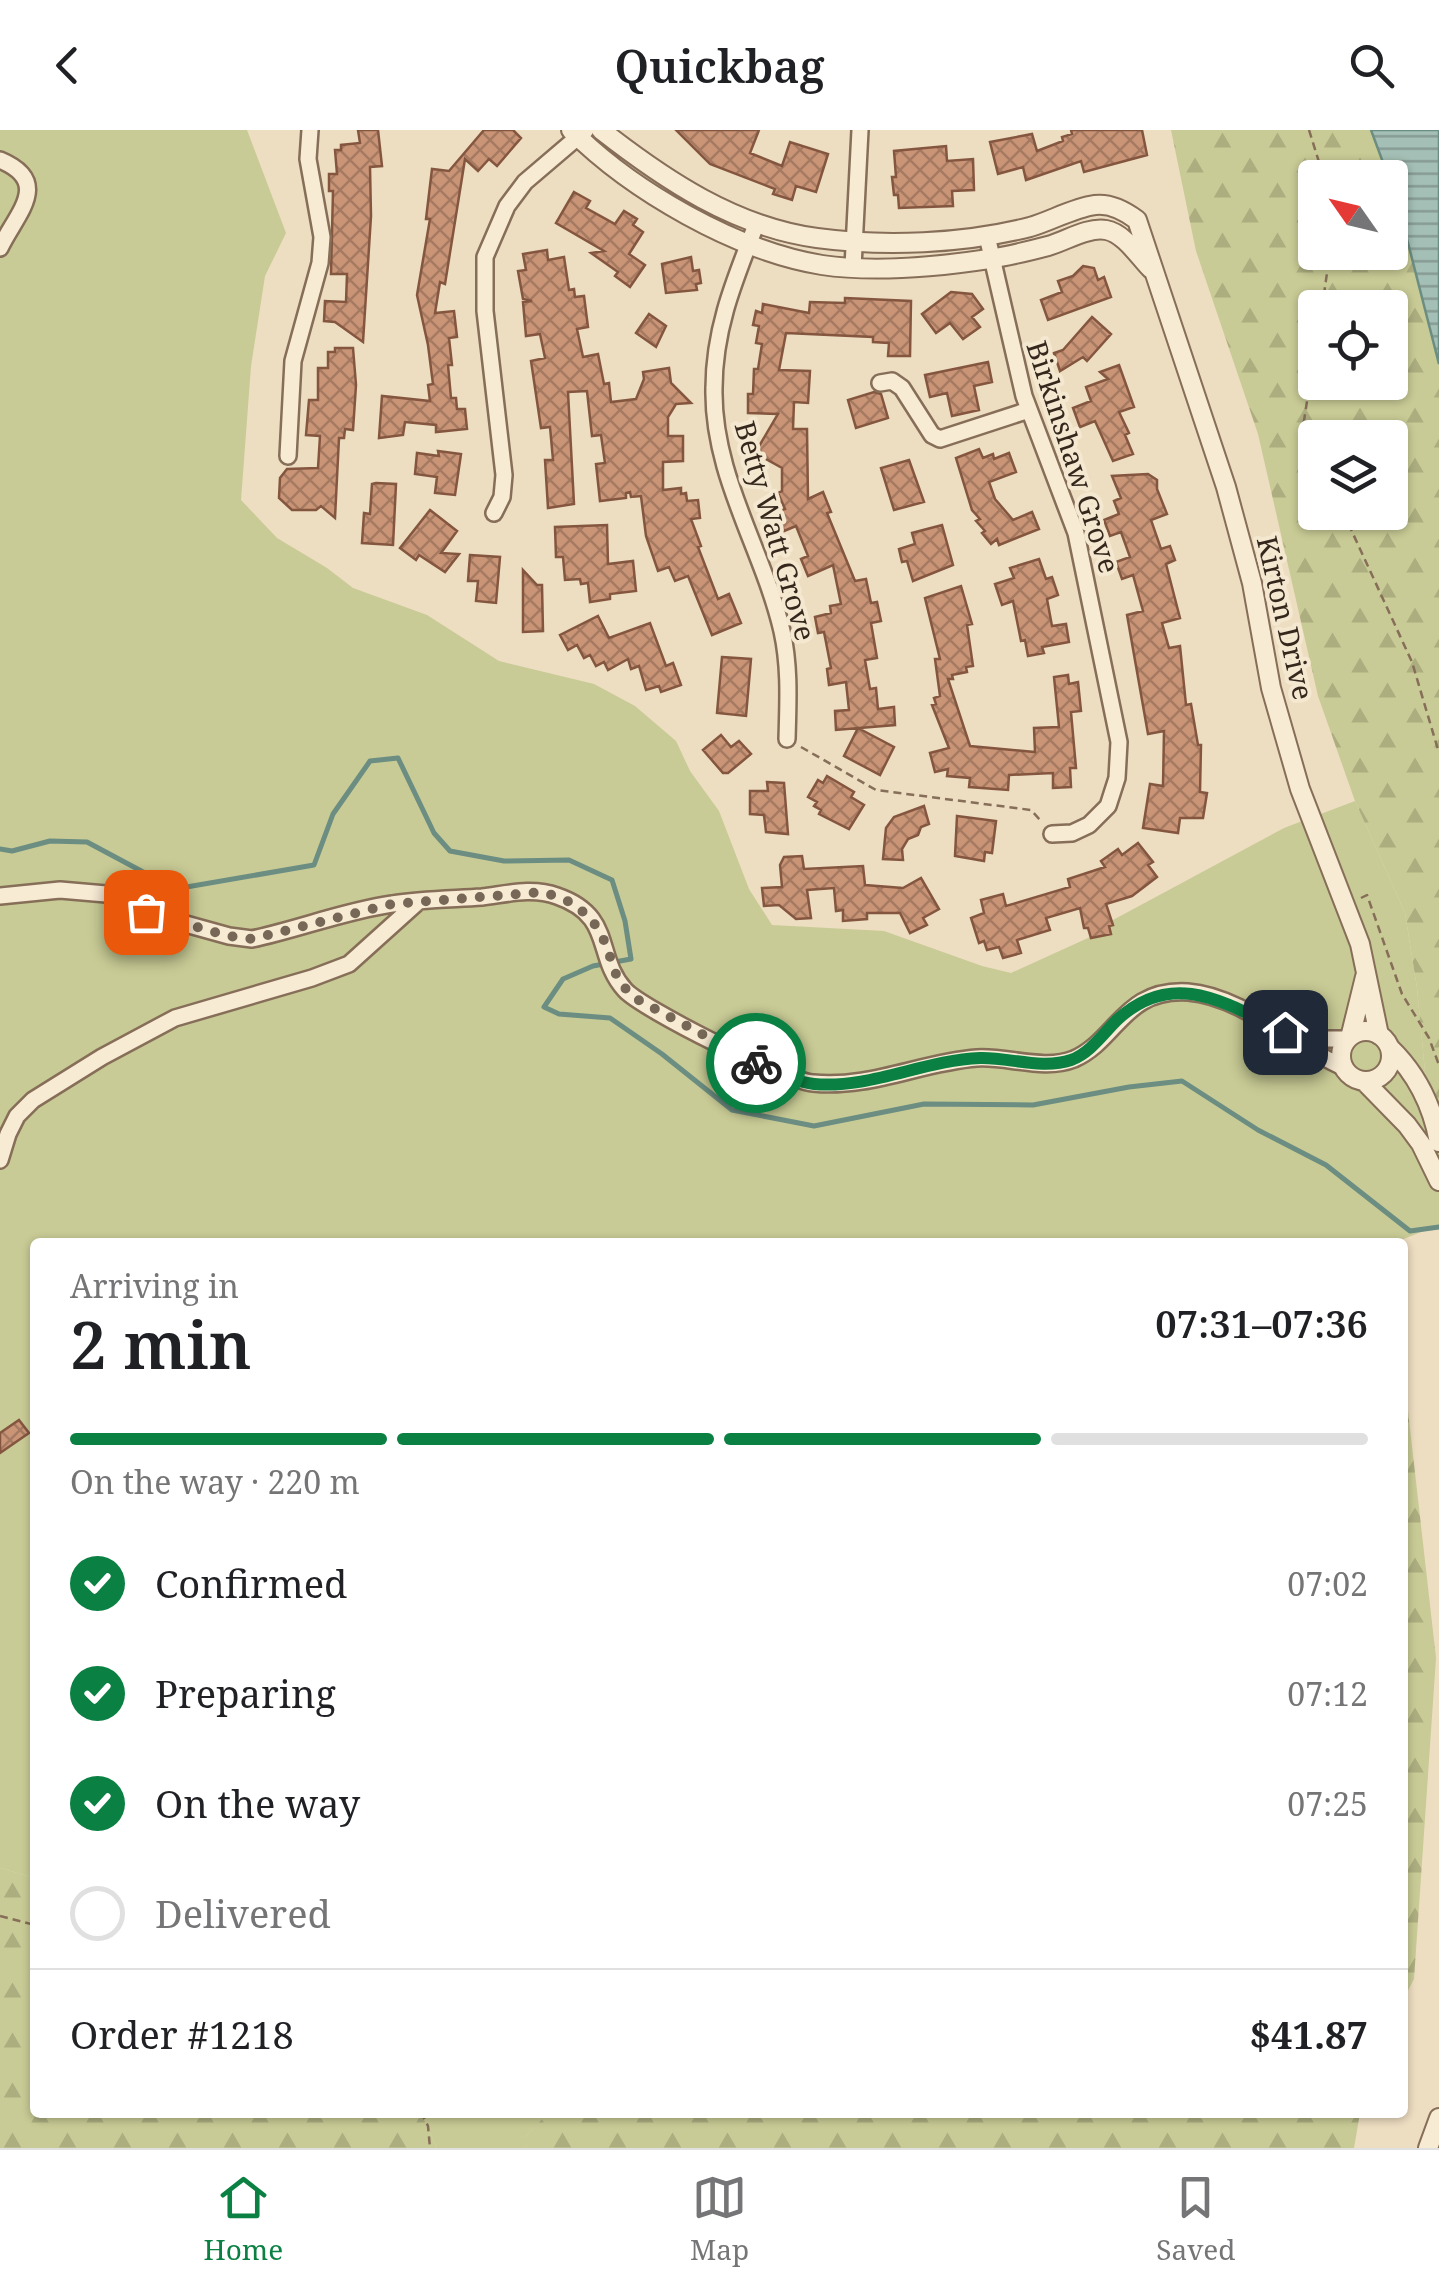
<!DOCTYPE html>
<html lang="en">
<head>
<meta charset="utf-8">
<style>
	:root { --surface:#fff; --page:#f2f2f2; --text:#202124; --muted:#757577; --line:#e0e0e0; --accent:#0b8043 }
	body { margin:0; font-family:"Noto Serif",serif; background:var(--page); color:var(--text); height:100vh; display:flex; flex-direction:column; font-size:38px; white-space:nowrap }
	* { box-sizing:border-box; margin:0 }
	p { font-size:32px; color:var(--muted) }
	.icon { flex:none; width:55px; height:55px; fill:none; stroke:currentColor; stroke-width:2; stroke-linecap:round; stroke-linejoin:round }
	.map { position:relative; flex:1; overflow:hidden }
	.details { position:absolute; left:30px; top:1108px; width:1378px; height:880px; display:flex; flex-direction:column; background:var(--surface); border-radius:10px; box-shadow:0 2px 8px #0004 }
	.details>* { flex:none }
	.needle { width:65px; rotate:304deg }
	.controls { position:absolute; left:1298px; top:30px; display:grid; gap:20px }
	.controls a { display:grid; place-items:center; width:110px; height:110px; border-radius:10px; background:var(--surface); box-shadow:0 2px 8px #0004; font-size:50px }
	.pin { position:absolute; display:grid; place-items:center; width:85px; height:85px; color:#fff; margin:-42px; border-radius:20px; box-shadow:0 5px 15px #0006 }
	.courier { position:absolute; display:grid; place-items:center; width:100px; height:100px; margin:-50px; border:8px solid #0b8043; border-radius:50%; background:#fff; color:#222; box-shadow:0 2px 12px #0007 }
	.summary em { font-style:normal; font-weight:600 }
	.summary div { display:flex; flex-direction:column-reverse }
	.summary { display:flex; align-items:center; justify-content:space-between; height:170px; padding:0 40px }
	h1 { font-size:65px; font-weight:600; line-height:75px }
	.bar { display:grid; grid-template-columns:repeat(4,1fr); gap:15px 10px; align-content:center; height:120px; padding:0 40px }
	.bar i { height:12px; border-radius:8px; background:var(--line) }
	.bar .on { background:var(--accent) }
	.bar p { grid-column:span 4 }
	.line { display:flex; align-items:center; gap:25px; padding:0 40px; border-top:2px solid var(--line) }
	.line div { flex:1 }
	ol { padding:0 40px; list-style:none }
	li { display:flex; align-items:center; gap:30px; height:110px }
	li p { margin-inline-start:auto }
	li .icon { padding:10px; border-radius:50%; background:var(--accent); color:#fff; stroke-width:4 }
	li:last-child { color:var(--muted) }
	li i { width:55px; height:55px; border:5px solid var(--line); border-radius:50% }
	header { display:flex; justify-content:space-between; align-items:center; height:130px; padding:0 40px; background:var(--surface); font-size:45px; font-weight:600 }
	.dock { display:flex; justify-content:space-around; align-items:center; height:140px; border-top:2px solid var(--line); background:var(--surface); font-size:28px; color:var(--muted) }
	.dock a { display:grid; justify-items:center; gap:5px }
	.dock .on { color:var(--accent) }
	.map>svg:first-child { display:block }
	.green { fill:#c8cb95 }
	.forest { fill:url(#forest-firs); fill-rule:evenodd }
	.water { fill:url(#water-rules); stroke:#6b8d82; stroke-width:2.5 }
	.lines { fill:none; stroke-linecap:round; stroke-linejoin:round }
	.stream { stroke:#6b8d82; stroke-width:5 }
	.building { fill:url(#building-cross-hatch); stroke:#84563f; stroke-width:2.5 }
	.minor-casing { stroke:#866e59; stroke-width:20 }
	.tertiary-casing { stroke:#866e59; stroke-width:22 }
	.path { stroke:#866e59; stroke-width:2.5; stroke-dasharray:8 5; stroke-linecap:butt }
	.minor { stroke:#f8ebd4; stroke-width:15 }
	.tertiary { stroke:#f8ebd4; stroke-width:18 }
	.done { stroke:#766756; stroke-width:10; stroke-dasharray:0 18 }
	.route { stroke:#0b8043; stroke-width:12 }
	.labels { text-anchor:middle; stroke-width:8; stroke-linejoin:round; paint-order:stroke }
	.street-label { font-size:28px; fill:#36271d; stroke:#f4e8d0 }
</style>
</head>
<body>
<header><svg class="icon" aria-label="back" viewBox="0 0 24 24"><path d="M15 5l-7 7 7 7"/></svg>Quickbag<svg class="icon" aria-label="search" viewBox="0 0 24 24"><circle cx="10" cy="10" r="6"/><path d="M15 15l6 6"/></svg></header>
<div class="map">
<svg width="1439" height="2018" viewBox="0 0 1439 2018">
	<defs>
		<pattern id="forest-firs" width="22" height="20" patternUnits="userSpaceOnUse" patternTransform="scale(2.5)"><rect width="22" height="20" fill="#c8cb95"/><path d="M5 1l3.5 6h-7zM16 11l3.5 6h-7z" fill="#acae80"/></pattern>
		<pattern id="water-rules" width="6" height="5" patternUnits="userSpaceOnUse" patternTransform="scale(2.5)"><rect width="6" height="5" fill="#a4bfb5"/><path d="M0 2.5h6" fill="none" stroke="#869b93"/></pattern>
		<pattern id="building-cross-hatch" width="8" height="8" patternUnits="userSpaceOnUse" patternTransform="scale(2.5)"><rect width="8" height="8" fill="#ca9577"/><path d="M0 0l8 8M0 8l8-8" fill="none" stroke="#a57a61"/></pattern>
	</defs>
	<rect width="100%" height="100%" fill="#edddc1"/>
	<path class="green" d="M0 0H247L286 103 265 146 251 236 241 370 277 408 327 438 353 458 427 485 499 531 594 554 635 576 676 611 690 641 719 681 749 759 772 795 884 801 982 836 1011 843 1088 808 1113 790 1284 698 1355 671 1405 783 1417 858 1425 942 1439 978V1095L1396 1112H35V1748L0 1738Z
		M421 1983H549L525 2007 527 2018H437Z"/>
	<path class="forest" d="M1171 0H1371L1389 47 1315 48V122H1390V50L1397 70 1439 234V978L1432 968 1425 942 1417 858 1405 783 1355 671 1318 566 1258 304 1196 121ZM1315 178H1390V252H1315ZM1315 308H1390V382H1315Z
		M1403 1263H1406L1436 1528 1414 1849 1403 1870Z
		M0 1738 35 1748V1982L421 1983 437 2018H0Z
		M549 1982H1360V1983L1354 2018H527L524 2008Z"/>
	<path class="water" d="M1371 0H1439V234L1397 70Z"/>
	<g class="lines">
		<path class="stream" d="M0 719 12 721 50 711 87 712 175 759 314 735 333 684 370 631 398 628 434 703 450 721 504 731 569 730 612 750 625 791 631 829 593 836 563 849 544 877 559 884 610 888 662 924 732 980 814 996 924 974 1033 975 1129 957 1182 951 1258 1000 1326 1035 1410 1101 1439 1097"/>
	</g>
	<path class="building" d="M358 0H378L382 36 370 37 371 86 363 212 335 192 324 191 325 171 346 172 347 144H331L333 61H329V44H337L335 20H341V15L360 13Z
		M484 0H513L521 8 497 36 489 29 478 41 465 29 445 154 440 152 435 183 454 181 457 207 449 208 452 235H448L451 268H456L457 279H465L467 299 436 302V295L405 292 403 305 379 308 382 266 430 271 428 255 433 254 428 215 417 165 430 89H426L432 39 449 41Z
		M676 0H759L750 23 782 36 790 12 828 24 816 62 796 56 792 70 773 64 775 59 710 34Z
		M1071 0H1142L1147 25 1084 42 1081 31 1026 50 1023 37 998 44 990 12 1032 4 1037 21 1063 11 1062 7 1072 4Z
		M946 16 947 31 973 29 974 60 952 61 953 76 899 78 898 65H894L892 47H896L894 21Z
		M574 62 590 71 586 78 615 94 624 81 637 89 633 95 643 102 629 124 645 135 630 157 615 146 618 142 591 123 604 121 556 93Z
		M547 120 548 130 564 127 569 160 574 159 575 167 584 166 588 197 577 199 583 227 598 224 604 254 609 253 611 272 636 269 644 249 643 242 669 238 671 253 691 273 676 274 668 287V306H683V331L663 332V360L681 358V364L686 363 687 371 698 370 700 388 691 389 701 416 698 417 718 469 729 464 741 493 712 505 688 446 675 451 669 437 658 441 646 406 641 366 631 367 630 362 626 363V368L600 371 596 334 605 333 601 305 592 306 587 261 568 262 574 374 548 378 545 330H553L550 297 541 298 531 231 545 228 540 204 526 206 523 172 532 171 523 169 518 141 526 140 523 124Z
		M691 127 693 141 699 140 701 153 696 154 697 160 666 163 662 134Z
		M1083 136 1094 138 1098 150 1104 147 1111 167 1048 190 1041 170 1062 162 1058 151 1073 146Z
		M951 162 972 164 983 179 972 187 980 197 963 209 950 193 936 203 922 184Z
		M845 168 911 171 910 226H888L889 213 873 212V207L786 203 779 240 810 241 808 273 794 272 793 299H807L808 369 823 362 831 382 827 383 855 451 866 449 871 473 877 472 881 491 871 493 877 528 865 530 870 559 876 558 878 579 894 577 895 595 836 600 835 581 849 580 846 552 829 555 827 539 831 538 824 502 818 503 815 487 831 483 830 476 841 474 833 435 808 446 801 429 808 426 796 396 784 401 776 382 785 379 778 363 782 361V338L755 323 778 284 748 283V264H753L754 239H758L762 214 756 213 759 196 753 195 756 181 762 183 763 174 809 183 810 172 845 173Z
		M649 184 666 196 656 217 636 203Z
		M1092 187 1111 204 1087 231 1083 227 1060 241 1054 223 1063 220Z
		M335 218H353L356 255 353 300 345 299 344 308H339L335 388 321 376 316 380H292L279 368 280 348 287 339 318 338 320 306 306 305 309 270H318V238H328V222H335Z
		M988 232 992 252 974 256 979 280 952 286 947 263 930 267 925 245Z
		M1119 235 1134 277 1119 282 1129 303 1125 305 1133 324 1113 331 1095 291 1080 297 1073 278 1091 271 1086 257 1108 249 1100 242Z
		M874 262 881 264 888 288 856 298 848 270Z
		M979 319 983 328 993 324 994 329 1009 323 1016 342 989 352 995 369 1013 390 1032 382 1039 399 999 415 997 409 991 414 982 403 985 401 976 391 980 389 972 380 956 328Z
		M438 321 461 324 455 365 435 363 437 347 415 344 417 323 439 326Z
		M909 330 924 372 894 380 881 338Z
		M1148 344 1157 350V359L1167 384 1151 390 1161 419 1170 416 1175 430 1166 434 1180 488 1162 493 1169 518 1180 516 1186 575 1191 574 1198 615H1201L1200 662 1207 663 1203 688H1180L1178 703 1143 698 1150 654 1163 656 1164 601 1148 604 1127 485 1143 481 1133 445 1122 449 1116 432 1130 427 1121 402 1110 406 1104 390 1119 384 1114 371 1121 368 1112 346Z
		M376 353 396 354 393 415 362 413 364 383 370 384 372 354Z
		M430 380 457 401 441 423 459 424 445 442 419 425 416 430 400 418Z
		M607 395 608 434 633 431 636 461 610 464V469L590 472 588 453 581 454 580 449 565 450 563 427H556L555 397Z
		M942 395 953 435 913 451 907 431 902 432 899 419 915 414 912 403Z
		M470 425 500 427 496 473 476 471 478 451H468Z
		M1039 429 1046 449 1052 447 1058 465 1047 469 1052 496 1066 494 1069 512 1042 517 1044 523 1028 526 1025 510 1021 511 1013 471 1002 475 995 454 1014 448 1010 438Z
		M523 440 537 455H542L543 501 523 502Z
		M961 456 972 494 967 495 973 536 966 537 967 542 952 545 953 549H948L970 616 1035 622 1034 598 1059 597 1054 547 1068 545 1069 554 1078 552 1081 581 1071 582 1076 638H1070L1071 657 1053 658V643L1009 645 1008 660 969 657 970 648 947 646 948 639 935 642 930 623 949 618 932 575 936 574 934 568 940 566 935 529H940L925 468Z
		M598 486 609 508 650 493 666 536 673 533 681 555 661 562 659 556 646 560 639 536 631 539 628 529 608 540 604 532 596 536 590 525 584 528 577 515 568 520 560 505Z
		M722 527 751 529 746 586 717 583Z
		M858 598 894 617 880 645 844 626Z
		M721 605 731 617 739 611 751 624 728 643H723L703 620Z
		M827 646 854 662 851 667 864 675 849 699 819 684 821 680 814 676 817 672 808 667 818 650 823 653Z
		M767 652 784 653 788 704 766 702 764 685 750 684V661H768Z
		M924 676 929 694 921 697 918 705 908 709 902 719 903 730 883 729 886 698 894 687Z
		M957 686 996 691 992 723 985 722 984 731 955 726Z
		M1138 713 1153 732 1148 735 1157 747 1132 766 1106 774 1113 795 1109 796 1111 804 1091 808 1088 798H1084L1080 778 1046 788 1050 800 1017 810 1021 823 1003 828 999 817 987 820 984 811 979 813 971 788 984 783 981 770 1003 764 1006 776 1070 757 1068 749 1105 737 1101 731 1118 719 1122 725Z
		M802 726 804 739 863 736 865 755 903 758 921 748 939 779 923 788 927 795 910 803 900 783H867V789L843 791V780L836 781 834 758 807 760 811 788 796 789 779 775 764 776 762 758 782 757 780 735 784 727Z
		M19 1290 29 1303 0 1323V1303Z"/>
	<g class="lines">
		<defs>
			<path id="minor" d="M0 30C53 52 16 84 0 118
				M756 95C735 149 714 198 714 258 712 345 763 419 782 501 790 537 788 572 787 609
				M987 106 1024 266 1076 403 1119 612 1117 648 1108 676 1089 695 1072 703 1052 704
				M853 137 860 0
				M880 253 892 251 902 258 932 305 940 309 1029 280
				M288 326 293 231 320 133 322 107 308 29 310 0
				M494 383 502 367 504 345 485 181V127L507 76 525 52 586 0
				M0 766 60 760 106 764 146 783 229 806 252 809C299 799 344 781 392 774 421 769 452 769 482 767 507 764 532 757 557 766 615 786 594 826 625 860 642 879 786 951 813 953 869 959 922 932 977 928 1008 926 1044 941 1074 929 1117 910 1124 858 1188 862 1242 866 1294 916 1343 937
				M1293 904 1311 909H1347
				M0 1030 8 1004 17 986 33 970 102 927 175 888 312 848 349 834 419 771"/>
			<path id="tertiary" d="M571 0C632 61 736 121 822 135 876 143 936 137 989 129 1009 126 1029 121 1048 116 1066 111 1087 97 1106 100 1124 103 1139 127 1151 139
				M601 0C665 50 735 97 817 108 884 117 963 114 1030 97 1051 91 1073 78 1095 75 1111 73 1125 81 1137 90L1226 357 1252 453 1271 558 1300 659 1360 814 1379 905
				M1341 926a25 25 0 1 1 50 0a25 25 0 1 1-50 0Z
				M1351 904 1365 847
				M1390 918C1417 944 1432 974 1439 1012
				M1364 951 1407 995 1421 1014 1439 1051
				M1428 2018 1439 1988"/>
		</defs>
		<use href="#minor" class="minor-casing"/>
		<use href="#tertiary" class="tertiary-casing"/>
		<path class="path" d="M1309 0 1324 48
			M1322 178 1330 122
			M1315 220 1303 297 1315 323
			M1343 382 1412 532 1439 623
			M801 617 876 660 1031 680 1041 691
			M1361 768 1367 765 1402 864 1429 908 1439 935
			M0 1786 35 1795
			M421 1982 428 1996 430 2018"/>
		<use href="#minor" class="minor"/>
		<use href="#tertiary" class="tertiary"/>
	</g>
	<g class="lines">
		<path class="done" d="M146 782 228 806 252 809 392 774 544 762 570 772 591 788 605 812 618 850 633 867 756 933"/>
		<path class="route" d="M756 933C775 941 794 952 814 954 871 959 924 930 980 928 1009 927 1042 940 1071 930 1090 923 1103 904 1117 890 1174 837 1227 874 1285 902"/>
	</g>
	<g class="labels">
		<g class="street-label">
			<text transform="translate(1073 327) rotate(72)" y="10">Birkinshaw Grove</text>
			<text transform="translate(775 401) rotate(74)" y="10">Betty Watt Grove</text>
			<text transform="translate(1285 488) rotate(77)" y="10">Kirton Drive</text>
		</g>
	</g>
</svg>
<div class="controls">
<a><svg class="needle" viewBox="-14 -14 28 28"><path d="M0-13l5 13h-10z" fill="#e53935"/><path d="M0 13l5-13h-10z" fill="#757577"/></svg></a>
<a><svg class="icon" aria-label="locate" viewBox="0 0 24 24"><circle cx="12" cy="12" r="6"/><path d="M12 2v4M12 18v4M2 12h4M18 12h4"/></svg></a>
<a><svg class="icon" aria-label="layers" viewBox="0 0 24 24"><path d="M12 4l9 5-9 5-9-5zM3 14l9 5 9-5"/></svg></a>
</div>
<div class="pin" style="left:146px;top:782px;background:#ea580c"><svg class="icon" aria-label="bag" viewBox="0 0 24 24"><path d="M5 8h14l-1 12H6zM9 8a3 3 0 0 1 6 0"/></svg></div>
<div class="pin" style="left:1285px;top:902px;background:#1f2937"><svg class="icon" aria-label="home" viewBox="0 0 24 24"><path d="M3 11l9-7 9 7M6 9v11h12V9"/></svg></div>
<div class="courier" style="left:756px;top:933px"><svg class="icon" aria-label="bike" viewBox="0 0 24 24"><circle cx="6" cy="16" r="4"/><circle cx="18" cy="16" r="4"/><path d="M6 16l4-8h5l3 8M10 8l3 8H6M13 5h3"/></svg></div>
<section class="details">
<div class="summary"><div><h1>2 min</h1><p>Arriving in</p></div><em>07:31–07:36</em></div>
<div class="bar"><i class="on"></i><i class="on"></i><i class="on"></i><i></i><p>On the way · 220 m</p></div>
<ol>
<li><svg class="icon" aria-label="check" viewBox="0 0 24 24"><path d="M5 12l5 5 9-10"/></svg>Confirmed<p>07:02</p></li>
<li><svg class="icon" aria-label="check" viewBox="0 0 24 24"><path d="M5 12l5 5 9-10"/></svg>Preparing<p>07:12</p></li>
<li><svg class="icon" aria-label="check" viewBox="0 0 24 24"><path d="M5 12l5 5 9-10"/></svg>On the way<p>07:25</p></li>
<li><i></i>Delivered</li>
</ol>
<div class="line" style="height:130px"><div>Order #1218</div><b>$41.87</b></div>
</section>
</div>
<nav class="dock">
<a class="on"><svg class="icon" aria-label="home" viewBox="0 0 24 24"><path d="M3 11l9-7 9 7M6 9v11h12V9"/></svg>Home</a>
<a><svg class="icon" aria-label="map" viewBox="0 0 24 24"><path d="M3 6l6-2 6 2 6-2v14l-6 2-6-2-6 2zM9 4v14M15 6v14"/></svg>Map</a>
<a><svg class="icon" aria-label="saved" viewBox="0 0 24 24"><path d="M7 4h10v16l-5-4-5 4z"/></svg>Saved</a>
</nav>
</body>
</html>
